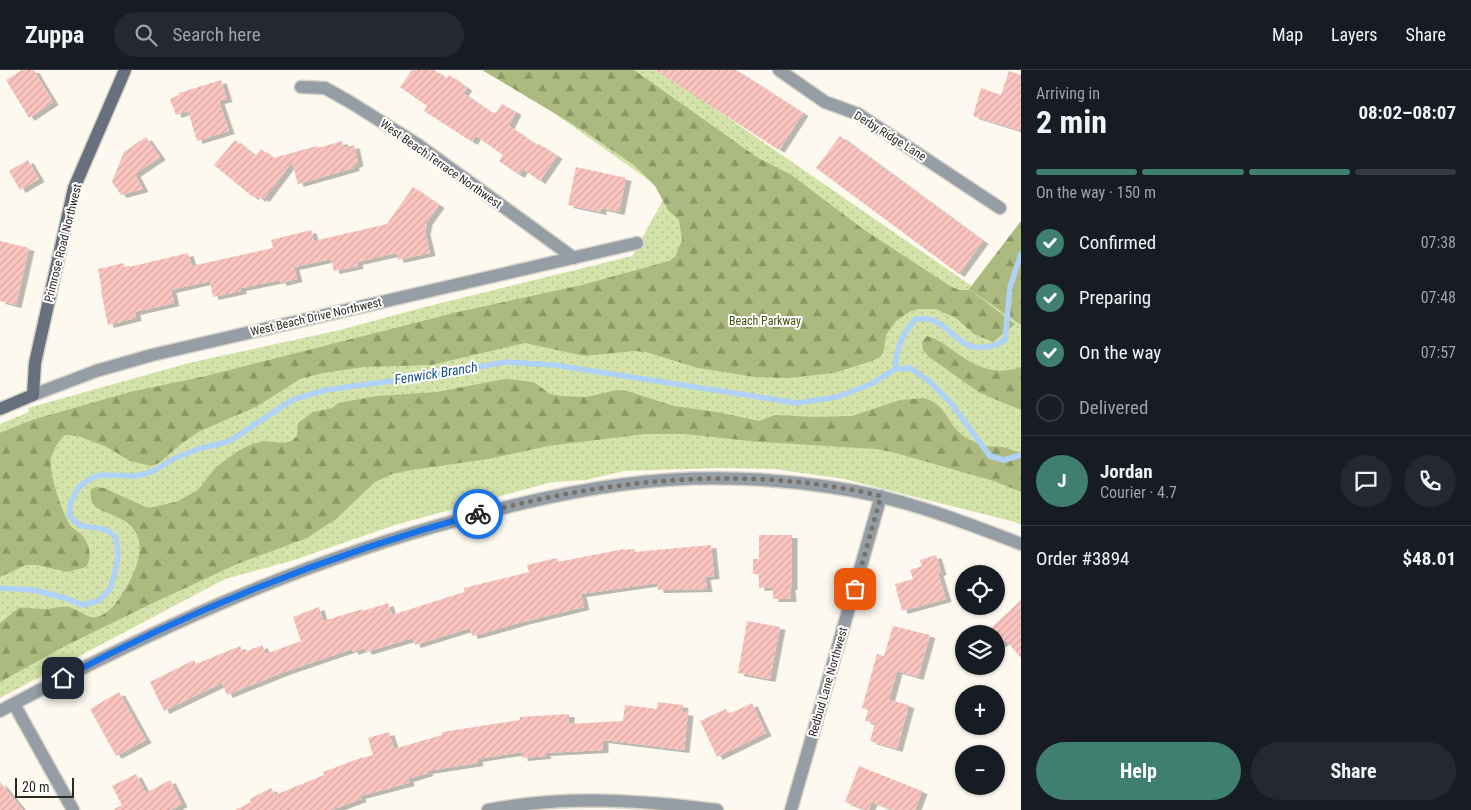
<!DOCTYPE html>
<html lang="en">
<head>
<meta charset="utf-8">
<style>
	:root { --surface:#171b24; --page:#242831; --text:#f1f3f6; --muted:#9ea1a6; --line:#363941; --accent:#3f7f6e }
	body { margin:0; font-family:"Roboto Condensed",sans-serif; background:var(--page); color:var(--text); height:100vh; display:flex; flex-direction:column; font-size:19px; white-space:nowrap }
	* { box-sizing:border-box; margin:0 }
	p { font-size:16px; color:var(--muted) }
	.icon { flex:none; width:28px; height:28px; fill:none; stroke:currentColor; stroke-width:2; stroke-linecap:round; stroke-linejoin:round }
	.map { position:relative; flex:1; overflow:hidden }
	.drawer { display:flex; flex-direction:column; background:var(--surface); width:450px }
	.drawer>* { flex:none }
	.fabs { position:absolute; left:955px; top:495px; display:grid; gap:10px }
	.fabs a { display:grid; place-items:center; width:50px; height:50px; border-radius:50%; background:var(--surface); box-shadow:0 1px 4px #0004; font-size:25px }
	.scale { position:absolute; left:15px; bottom:12px; width:59px; box-sizing:border-box; padding-left:5px; border:2px solid #2f2b22; border-top:0; font-size:14px; line-height:18px; white-space:nowrap; color:#2f2b22; -webkit-text-stroke:4px #fff; paint-order:stroke }
	.pin { position:absolute; display:grid; place-items:center; width:42px; height:42px; color:#fff; margin:-21px; border-radius:10px; box-shadow:0 2px 8px #0006 }
	.courier { position:absolute; display:grid; place-items:center; width:50px; height:50px; margin:-25px; border:4px solid #1a73e8; border-radius:50%; background:#fff; color:#222; box-shadow:0 1px 6px #0007 }
	.head em { font-style:normal; font-weight:700 }
	.head div { display:flex; flex-direction:column-reverse }
	.head { display:flex; align-items:center; justify-content:space-between; height:85px; padding:0 15px }
	h1 { font-size:32px; font-weight:700; line-height:38px }
	.bar { display:grid; grid-template-columns:repeat(4,1fr); gap:8px 5px; align-content:center; height:60px; padding:0 15px }
	.bar i { height:6px; border-radius:4px; background:var(--line) }
	.bar .active { background:var(--accent) }
	.bar p { grid-column:span 4 }
	.line { display:flex; align-items:center; gap:12px; padding:0 15px; border-top:1px solid var(--line) }
	.line div { flex:1 }
	.round { display:grid; place-items:center; flex:none; width:52px; height:52px; border-radius:26px; background:var(--page) }
	ol { padding:0 15px; list-style:none }
	li { display:flex; align-items:center; gap:15px; height:55px }
	li p { margin-inline-start:auto }
	li .icon { padding:5px; border-radius:50%; background:var(--accent); color:#fff; stroke-width:4 }
	li:last-child { color:var(--muted) }
	li i { width:28px; height:28px; border:2px solid var(--line); border-radius:50% }
	.action { display:flex; gap:10px; margin-top:auto; padding:10px 15px }
	.action a { flex:1; height:58px; border-radius:30px; background:var(--accent); color:#fff; font-size:20px; font-weight:700; line-height:58px; text-align:center }
	.action a+a { background:var(--page); color:var(--text) }
	header { display:flex; align-items:center; gap:30px; box-sizing:border-box; height:70px; padding:0 25px; background:var(--surface); border-bottom:1px solid var(--line) }
	header strong { font-size:24px }
	nav { display:flex; gap:28px; margin-inline-start:auto; font-size:18px }
	.search { width:350px; height:45px; background:var(--page); display:flex; align-items:center; gap:12px; box-sizing:border-box; padding:0 18px; border-radius:28px; color:var(--muted); font-size:19px }
	main { display:flex; flex:1; min-height:0 }
	.map>svg:first-child { display:block }
	.grass { fill:url(#grass-dots) }
	.forest { fill:url(#forest-firs) }
	.lines { fill:none; stroke-linecap:round; stroke-linejoin:round }
	.stream { stroke:#b0d2f8; stroke-width:5.5 }
	.building { fill:url(#building-hatch); filter:url(#shadow) }
	.street-casing { stroke:#d8d4ca; stroke-width:15 }
	.secondary-casing { stroke:#d8d4ca; stroke-width:15 }
	.street { stroke:#959da5; stroke-width:12 }
	.secondary { stroke:#66717d; stroke-width:12 }
	.done { stroke:#77736a; stroke-width:5; stroke-dasharray:0 9 }
	.route { stroke:#1a73e8; stroke-width:6 }
	.labels { text-anchor:middle; stroke-width:4; stroke-linejoin:round; paint-order:stroke }
	.street-label { font-size:12px; fill:#2f2b22; stroke:#fff }
	.park-label { font-size:12px; fill:#485414; stroke:#fff }
	.water-label { font-size:14px; font-style:italic; fill:#18538a; stroke:#fff }
</style>
</head>
<body>
<header>
<strong>Zuppa</strong>
<div class="search"><svg class="icon" aria-label="search" viewBox="0 0 24 24"><circle cx="10" cy="10" r="6"/><path d="M15 15l6 6"/></svg>Search here</div>
<nav><a>Map</a><a>Layers</a><a>Share</a></nav>
</header>
<main>
<div class="map">
<svg width="1021" height="740" viewBox="0 0 1021 740">
	<defs>
		<pattern id="grass-dots" width="8" height="8" patternUnits="userSpaceOnUse" patternTransform="scale(1.25)"><rect width="8" height="8" fill="#d4e3a9"/><path d="M2 2h.1M6 6h.1" fill="none" stroke="#b6c391" stroke-width="1.8" stroke-linecap="round"/></pattern>
		<pattern id="forest-firs" width="22" height="20" patternUnits="userSpaceOnUse" patternTransform="scale(1.25)"><rect width="22" height="20" fill="#acba80"/><path d="M5 1l3.5 6h-7zM16 11l3.5 6h-7z" fill="#8c9768"/></pattern>
		<pattern id="building-hatch" width="6" height="6" patternUnits="userSpaceOnUse" patternTransform="scale(1.25)"><rect width="6" height="6" fill="#fbc4bf"/><path d="M-1 1l2-2M0 6l6-6M5 7l2-2" fill="none" stroke="#d7a9a4"/></pattern>
		<filter id="shadow"><feDropShadow dx="5.5" dy="3" stdDeviation="0" flood-color="#0004"/></filter>
	</defs>
	<rect width="100%" height="100%" fill="#fdf9ef"/>
	<path class="grass" d="M493 0H659L1021 250V455L1015 452 844 409 774 399 719 398 624 401 586 410 552 412 395 455 291 491 225 509 0 628V354L29 342 28 338 189 293 340 260 421 238 632 186 667 123Z"/>
	<path class="forest" d="M482 0H634L758 88 790 104 863 159 950 216 959 220H970L1015 254 993 272 974 264 956 248 936 239H919L911 241 896 251 886 265 884 280 880 287 872 291 834 303 789 308 755 307 698 298 646 282 634 281 584 286 525 273 431 295 364 297 323 303 300 309 256 337 200 361 181 374 159 393 151 396 130 391 107 377 78 366 65 365C58 372 54 378 51 388 48 401 62 443 70 455 73 459 78 461 82 465 90 474 92 488 86 497L67 502 37 495H26L0 507V363L32 350 130 322 206 306 458 242 582 215 669 191 675 187 682 170 679 150 668 140 655 116 635 96 584 61Z
		M1021 151V255L969 219Z
		M927 266C938 269 945 275 954 281 976 297 994 306 1021 297V340L980 323 929 287 923 280 922 272Z
		M504 309 526 311 535 313 550 324 561 326 586 327 617 320 627 321 674 336 717 342 759 351 775 345 815 347 852 346 900 330 924 328 934 332 942 339 954 357 961 364 968 369 985 376 1003 377 1021 383V422L994 411 892 382 876 379 760 372 684 364H645L548 376 488 389 412 400 392 404 375 412 336 449 307 468 237 494 153 533 65 576 0 612V553L19 538C28 537 36 539 46 539 55 539 63 534 72 538 80 541 88 549 97 547 109 544 118 531 124 521 137 500 152 467 123 450 109 441 87 442 91 419L96 417 104 418 148 438 176 432 198 420 216 397 238 381 250 375 263 371 284 373 292 371 297 366 298 353 313 342 332 338 337 334 343 332 377 326 437 322Z"/>
	<g class="lines">
		<path class="stream" d="M895 299C897 278 901 265 916 249 921 249 927 248 932 250 944 254 953 266 964 273 976 280 993 278 1005 270L1010 217 1021 184
			M0 518 33 520 65 528 83 535 98 531 110 519 115 502 118 485 116 468C113 465 109 461 106 460 89 454 80 462 69 444L71 431 79 417 91 408 101 405 136 406 154 401 173 389 198 379 230 371 292 330 325 320 399 310 506 292 554 295 797 333 837 327 871 314 895 299 910 298 930 312 950 332 990 386 1004 390 1021 385"/>
	</g>
	<path class="building" d="M22 0H34L53 32 29 48 6 10Z
		M412 0H434L446 9 449 5 467 18 463 23 492 43 493 42 496 43 502 34 516 42 509 56 538 76 539 74 557 86 540 111 523 99 519 105 499 91 503 85 476 66 472 72 424 41 427 36 400 17Z
		M655 0H736L803 43 779 80Z
		M1009 1 1021 5V61L973 46 981 18 1001 25Z
		M221 10 227 29 219 31 229 61 197 71 188 41 176 45 170 29 179 25V23Z
		M840 66 983 171 959 204 816 98Z
		M146 67 160 87 135 104 143 119 121 125 112 112 124 82Z
		M235 70 255 86 261 79 273 88 317 76 318 78 342 71 344 78 354 75 358 93 354 95V98L298 114 292 92 264 129 261 127 260 129 255 125 253 127 214 95Z
		M28 90 39 109 20 120 9 101Z
		M576 97 626 108 619 142 601 138V142L568 135Z
		M413 117 439 135 427 152 425 162 430 183 398 190 397 183 357 192 358 196 334 201 331 189 294 197 297 209 281 213 280 210 241 218V221L213 227 210 211 171 220 174 233 135 242 136 248 108 255 101 221H102L98 199 124 193 125 198 188 183 192 196 273 178 271 170 311 160 314 171 387 154Z
		M0 171 29 178 16 235 0 231Z
		M759 465H792V517H790L791 529H773V517L759 518V504H753V489H759Z
		M711 475 714 506 705 507 707 519 658 520 657 513 581 524 584 537 526 551 477 565 472 566 470 558 415 575 413 568 366 582 365 578 353 582 352 579 284 602 227 625 222 613 164 641 150 612 194 590 196 594 240 576 243 583 262 575 266 584 301 571 293 547 319 537 323 551 363 539V541L388 533 392 545 464 522V518L529 502 527 495 557 488 558 492 624 479 623 480 635 479V482Z
		M936 485 941 502 938 503 946 529 902 541 895 514 913 509 910 500 922 496 920 490Z
		M1021 530V588L1006 570 999 575 996 571V564H990L988 561Z
		M747 551 780 557 770 609 738 603Z
		M893 556 930 565 918 607 897 601 889 630 909 635 897 679 870 671 875 653 865 651 868 640 862 638 877 584 884 586Z
		M119 622 146 670 116 686 90 639Z
		M658 632 683 635 682 642 688 643 684 680 603 670V680L545 683 546 686 522 688V682L477 689 478 693 427 701 428 703 408 709 409 713 360 726 361 729 332 740H235L251 732 250 729 271 718 275 725 324 705 323 702 358 689 373 685 368 668 389 662 394 679 442 665V662L520 650V647L569 644V654L623 651 625 635 657 639Z
		M752 633 766 663 717 687 700 651 726 639 729 644Z
		M859 696 922 721 915 740H892L872 732 869 740H865L845 732Z
		M136 704 146 723 170 710 182 734 171 740H113L122 735 112 716Z
		M0 712 23 740H0Z"/>
	<g class="lines">
		<defs>
			<path id="street" d="M779 0 825 32 858 44 1000 138
				M301 17 325 18 350 32 417 74 574 188
				M33 325 96 301 152 285 637 173
				M14 634 73 740
				M0 641C150 561 297 493 462 449 515 434 571 421 626 414 693 405 763 407 830 417 897 426 959 450 1021 474
				M488 740C564 725 641 730 717 740
				M791 740 881 426"/>
			<path id="secondary" d="M0 339 33 325 35 293 74 118 125 0"/>
		</defs>
		<use href="#street" class="street-casing"/>
		<use href="#secondary" class="secondary-casing"/>
		<use href="#street" class="street"/>
		<use href="#secondary" class="secondary"/>
	</g>
	<g class="lines">
		<path class="done" d="M478 444C610 409 747 394 881 426L855 519"/>
		<path class="route" d="M63 608C195 538 334 483 478 444"/>
	</g>
	<g class="labels">
		<g class="street-label">
			<text transform="translate(890 66) rotate(32)" y="4">Derby Ridge Lane</text>
			<text transform="translate(441 94) rotate(35)" y="4">West Beach Terrace Northwest</text>
			<text transform="translate(63 173) rotate(-76)" y="4">Primrose Road Northwest</text>
			<text transform="translate(316 247) rotate(-13)" y="4">West Beach Drive Northwest</text>
			<text transform="translate(828 612) rotate(-74)" y="4">Redbud Lane Northwest</text>
		</g>
		<g class="park-label">
			<text x="765" y="255">Beach Parkway</text>
		</g>
		<g class="water-label">
			<text transform="translate(436 303) rotate(-9)" y="5">Fenwick Branch</text>
		</g>
	</g>
</svg>
<div class="fabs">
<a><svg class="icon" aria-label="locate" viewBox="0 0 24 24"><circle cx="12" cy="12" r="6"/><path d="M12 2v4M12 18v4M2 12h4M18 12h4"/></svg></a>
<a><svg class="icon" aria-label="layers" viewBox="0 0 24 24"><path d="M12 4l9 5-9 5-9-5zM3 14l9 5 9-5"/></svg></a>
<a>+</a>
<a>−</a>
</div>
<div class="scale">20 m</div>
<div class="pin" style="left:855px;top:519px;background:#ea580c"><svg class="icon" aria-label="bag" viewBox="0 0 24 24"><path d="M5 8h14l-1 12H6zM9 8a3 3 0 0 1 6 0"/></svg></div>
<div class="pin" style="left:63px;top:608px;background:#1f2937"><svg class="icon" aria-label="home" viewBox="0 0 24 24"><path d="M3 11l9-7 9 7M6 9v11h12V9"/></svg></div>
<div class="courier" style="left:478px;top:444px"><svg class="icon" aria-label="bike" viewBox="0 0 24 24"><circle cx="6" cy="16" r="4"/><circle cx="18" cy="16" r="4"/><path d="M6 16l4-8h5l3 8M10 8l3 8H6M13 5h3"/></svg></div>
</div>
<section class="drawer">
<div class="head"><div><h1>2 min</h1><p>Arriving in</p></div><em>08:02–08:07</em></div>
<div class="bar"><i class="active"></i><i class="active"></i><i class="active"></i><i></i><p>On the way · 150 m</p></div>
<ol>
<li><svg class="icon" aria-label="check" viewBox="0 0 24 24"><path d="M5 12l5 5 9-10"/></svg>Confirmed<p>07:38</p></li>
<li><svg class="icon" aria-label="check" viewBox="0 0 24 24"><path d="M5 12l5 5 9-10"/></svg>Preparing<p>07:48</p></li>
<li><svg class="icon" aria-label="check" viewBox="0 0 24 24"><path d="M5 12l5 5 9-10"/></svg>On the way<p>07:57</p></li>
<li><i></i>Delivered</li>
</ol>
<div class="line" style="height:90px"><b class="round" style="background:var(--accent);color:#fff">J</b><div><b>Jordan</b><p>Courier · 4.7</p></div><a class="round"><svg class="icon" aria-label="chat" viewBox="0 0 24 24"><path d="M4 5h16v11H9l-5 4z"/></svg></a><a class="round"><svg class="icon" aria-label="phone" viewBox="0 0 24 24"><path d="M5 4h4l2 5-3 2q2 4 5 5l2-3 5 2v4C11 20 4 13 5 4z"/></svg></a></div>
<div class="line" style="height:65px"><div>Order #3894</div><b>$48.01</b></div>
<div class="action"><a>Help</a><a>Share</a></div>
</section>
</main>
</body>
</html>
